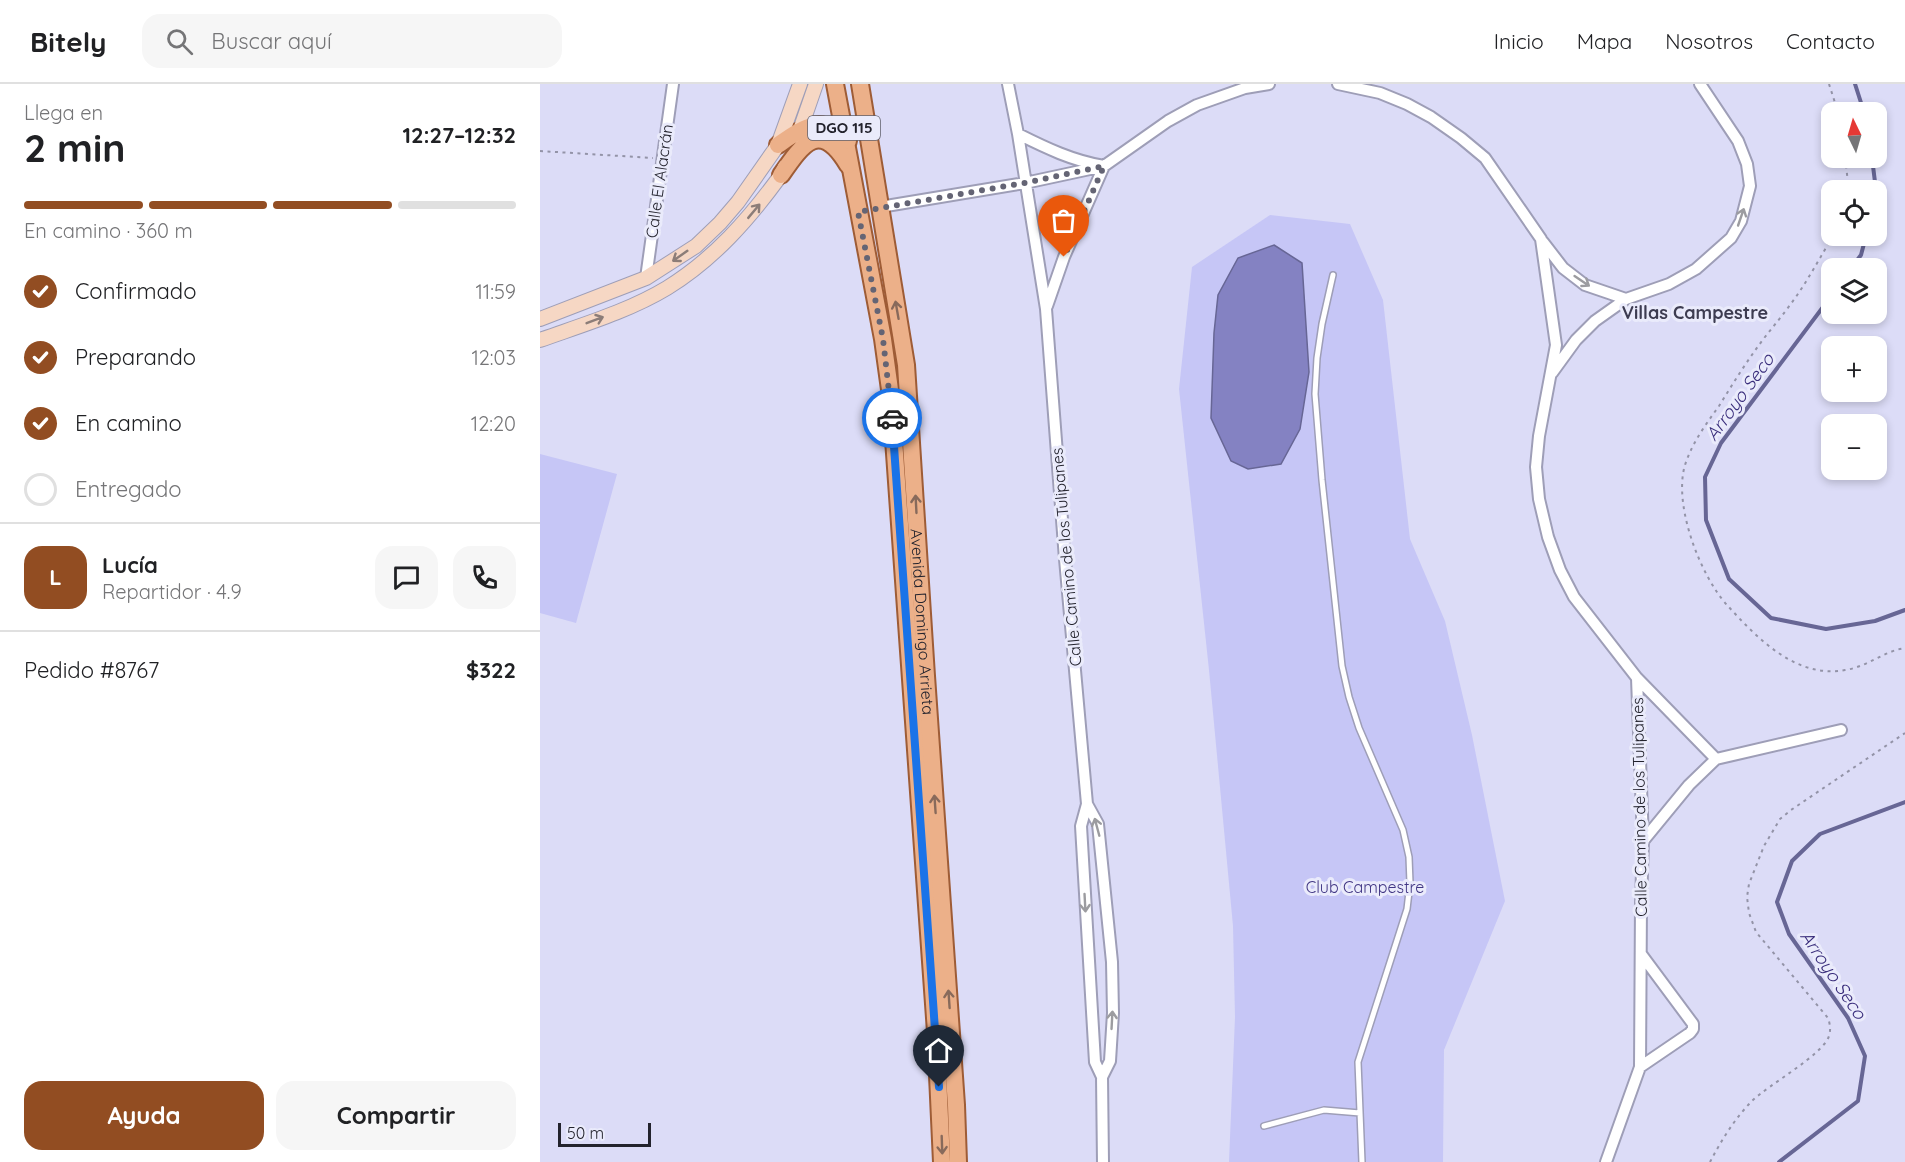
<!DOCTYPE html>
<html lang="es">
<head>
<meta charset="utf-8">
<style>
	:root { --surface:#fff; --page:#f6f6f6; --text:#202124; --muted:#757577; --line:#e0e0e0; --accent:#924d22 }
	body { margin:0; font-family:Quicksand,sans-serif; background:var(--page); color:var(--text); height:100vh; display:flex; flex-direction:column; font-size:22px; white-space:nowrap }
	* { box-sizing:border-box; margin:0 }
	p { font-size:20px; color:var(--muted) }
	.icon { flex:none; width:33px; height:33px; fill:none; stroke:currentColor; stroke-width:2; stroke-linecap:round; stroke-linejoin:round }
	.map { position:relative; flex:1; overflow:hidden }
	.sheet { display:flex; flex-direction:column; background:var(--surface); width:540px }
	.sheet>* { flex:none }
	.needle { width:39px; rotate:355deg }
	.buttons { position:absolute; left:1281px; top:18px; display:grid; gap:12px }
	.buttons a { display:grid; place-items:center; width:66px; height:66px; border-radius:12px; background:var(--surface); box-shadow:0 3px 9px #0003; font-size:30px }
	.scale { position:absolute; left:18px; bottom:15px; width:93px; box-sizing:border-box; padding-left:6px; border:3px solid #23232d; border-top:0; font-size:16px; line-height:21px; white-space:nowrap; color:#23232d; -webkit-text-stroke:4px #eaebfb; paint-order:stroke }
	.pin { position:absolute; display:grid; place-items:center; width:51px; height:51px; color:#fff; margin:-62px -26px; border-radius:50% 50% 50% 0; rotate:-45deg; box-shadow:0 0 6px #0007 }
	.pin .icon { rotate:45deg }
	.courier { position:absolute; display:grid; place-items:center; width:60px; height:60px; margin:-30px; border:4px solid #1a73e8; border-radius:50%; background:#fff; color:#222; box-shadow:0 2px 8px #0007 }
	.head em { font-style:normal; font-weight:800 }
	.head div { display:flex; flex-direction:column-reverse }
	.head { display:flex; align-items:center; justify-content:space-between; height:102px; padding:0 24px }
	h1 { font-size:39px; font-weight:800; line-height:45px }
	.bar { display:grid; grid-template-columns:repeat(4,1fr); gap:9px 6px; align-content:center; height:72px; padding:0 24px }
	.bar i { height:8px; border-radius:4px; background:var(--line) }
	.bar .on { background:var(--accent) }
	.bar p { grid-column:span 4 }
	.line { display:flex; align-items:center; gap:15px; padding:0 24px; border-top:2px solid var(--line) }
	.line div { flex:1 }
	.round { display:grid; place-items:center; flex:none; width:63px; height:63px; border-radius:18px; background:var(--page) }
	ol { padding:0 24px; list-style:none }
	li { display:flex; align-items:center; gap:18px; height:66px }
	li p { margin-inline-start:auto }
	li .icon { padding:6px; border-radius:50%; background:var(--accent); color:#fff; stroke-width:4 }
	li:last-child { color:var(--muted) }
	li i { width:33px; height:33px; border:3px solid var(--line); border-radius:50% }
	.primary-button { display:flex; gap:12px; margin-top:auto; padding:12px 24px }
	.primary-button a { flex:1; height:69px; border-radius:18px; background:var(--accent); color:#fff; font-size:24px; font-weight:800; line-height:69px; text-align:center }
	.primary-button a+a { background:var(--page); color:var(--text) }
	header { display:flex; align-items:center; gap:36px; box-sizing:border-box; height:84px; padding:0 30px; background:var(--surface); border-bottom:2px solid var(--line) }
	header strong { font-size:28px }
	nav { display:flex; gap:33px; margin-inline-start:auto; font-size:21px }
	.search { width:420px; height:54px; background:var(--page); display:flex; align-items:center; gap:15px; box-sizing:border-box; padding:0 21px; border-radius:18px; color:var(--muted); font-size:22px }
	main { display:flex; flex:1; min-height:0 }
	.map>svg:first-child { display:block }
	.green { fill:#c6c6f6 }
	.water { fill:#8482c2; stroke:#676695; stroke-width:1.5 }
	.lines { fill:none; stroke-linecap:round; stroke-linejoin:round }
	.stream { stroke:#676695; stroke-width:4 }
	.lane-casing { stroke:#9e9eb7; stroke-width:8 }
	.street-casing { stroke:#9e9eb7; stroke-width:14 }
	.secondary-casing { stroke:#9e9eb7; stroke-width:16 }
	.primary-casing { stroke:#9e5c36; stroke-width:20 }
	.path { stroke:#9393a7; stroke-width:2; stroke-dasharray:3 4.5; stroke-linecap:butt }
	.lane { stroke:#fff; stroke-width:5 }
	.street { stroke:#fff; stroke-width:10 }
	.secondary { stroke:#f6d7c4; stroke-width:14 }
	.primary { stroke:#ecb089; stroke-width:16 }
	.oneway { stroke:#8c7d78 }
	.oneway2 { stroke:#9c9ca0 }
	.oneway3 { stroke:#886a5b }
	.done { stroke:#646474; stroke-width:6; stroke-dasharray:0 10.8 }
	.route { stroke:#1a73e8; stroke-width:8 }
	.labels { text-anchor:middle; stroke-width:6; stroke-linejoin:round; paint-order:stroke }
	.shield { fill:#eaebfb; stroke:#5f5f6b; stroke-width:1.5 }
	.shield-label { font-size:15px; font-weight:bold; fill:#23232d }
	.street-label { font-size:16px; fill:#23232d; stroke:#eaebfb }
	.park-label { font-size:16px; fill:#413684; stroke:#eaebfb }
	.neighbourhood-label { font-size:18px; font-weight:bold; fill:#3d3c51; stroke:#eaebfb }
	.water-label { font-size:18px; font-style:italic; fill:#3a2e7c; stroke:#eaebfb }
</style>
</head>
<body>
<header>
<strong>Bitely</strong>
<div class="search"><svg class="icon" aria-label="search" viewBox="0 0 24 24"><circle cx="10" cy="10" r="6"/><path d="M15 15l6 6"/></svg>Buscar aquí</div>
<nav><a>Inicio</a><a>Mapa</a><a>Nosotros</a><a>Contacto</a></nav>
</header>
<main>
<section class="sheet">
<div class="head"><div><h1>2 min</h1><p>Llega en</p></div><em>12:27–12:32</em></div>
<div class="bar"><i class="on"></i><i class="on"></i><i class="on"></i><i></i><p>En camino · 360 m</p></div>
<ol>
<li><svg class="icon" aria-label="check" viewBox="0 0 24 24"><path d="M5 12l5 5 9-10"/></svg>Confirmado<p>11:59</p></li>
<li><svg class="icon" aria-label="check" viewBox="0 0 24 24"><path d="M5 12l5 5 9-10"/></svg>Preparando<p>12:03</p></li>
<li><svg class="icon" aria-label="check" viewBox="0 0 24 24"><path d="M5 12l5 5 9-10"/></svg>En camino<p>12:20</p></li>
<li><i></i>Entregado</li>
</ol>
<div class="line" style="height:108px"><b class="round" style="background:var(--accent);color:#fff">L</b><div><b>Lucía</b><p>Repartidor · 4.9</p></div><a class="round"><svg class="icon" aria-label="chat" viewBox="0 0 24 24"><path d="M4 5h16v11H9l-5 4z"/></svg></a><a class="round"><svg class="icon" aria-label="phone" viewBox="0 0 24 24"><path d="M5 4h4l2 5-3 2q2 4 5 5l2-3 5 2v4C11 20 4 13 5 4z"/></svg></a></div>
<div class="line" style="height:78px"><div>Pedido #8767</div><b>$322</b></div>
<div class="primary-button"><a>Ayuda</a><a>Compartir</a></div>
</section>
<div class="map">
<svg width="1365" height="1078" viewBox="0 0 1365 1078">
	<rect width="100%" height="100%" fill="#dcdcf7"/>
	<path class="green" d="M730 131 810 140 843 216 870 455 905 537 932 651 965 817 904 966 903 1078H689L695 933 693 842 669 586 639 305 652 183Z
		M0 370 77 390 36 539 0 529Z"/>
	<path class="water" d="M734 161 762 179 769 288 760 345 741 380 708 385 691 377 671 334 674 249 678 211 698 174Z"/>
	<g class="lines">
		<path class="stream" d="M1315 0 1324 28
			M1332 74 1336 106
			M1311 184 1321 171 1326 152
			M1292 211 1181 359 1165 393 1166 436 1189 495 1231 534 1286 545 1335 537 1365 526
			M1239 1078 1318 1017 1325 972 1308 934 1249 850 1237 818 1252 777 1280 750 1365 718"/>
		<defs>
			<path id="lane" d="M793 191 782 240 777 274 775 310 782 396 802 582 809 613 819 644 863 746 869 773 870 799 867 825 818 978 822 1078
				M724 1042 784 1026 820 1029"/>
			<path id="street" d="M468 0 478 50 506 225 525 475 547 720 541 742 555 978 562 993 563 1078
				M798 0 840 9 867 20 891 33 921 54 945 74 1001 155 1016 261 999 352 996 383 999 415 1008 453 1020 486 1034 513 1097 594 1103 757 1101 819 1100 983 1066 1078
				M478 50C506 64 533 77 564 82L524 173 507 222
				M340 123 485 99 564 82 628 37 657 21 705 4 729 0
				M1003 158 1023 184 1045 201 1086 215 1129 200 1156 185 1191 154 1201 137 1210 102 1207 80 1198 57 1160 0
				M106 194 133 0
				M1012 289 1036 256 1055 237 1086 215
				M1097 594 1176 675
				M547 720 558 740 572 878 573 929 570 977 562 993
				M1103 757 1149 701 1176 675 1301 646
				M1100 983 1150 949 1153 945V940L1101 870"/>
			<path id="secondary" d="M258 52 276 0
				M0 235 106 194 156 162 180 139 198 118 238 61 260 0
				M0 256C42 241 89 227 127 204 174 175 209 135 241 91L245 83"/>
			<g id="primary">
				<path d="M295 0 343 255 351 313 396 948 402 1078"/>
				<path id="s1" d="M320 0 366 281 386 592 416 1021 418 1078"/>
				<path d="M238 61C264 43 282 29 308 57"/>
				<path d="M241 91C263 59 280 35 308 81"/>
			</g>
		</defs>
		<use href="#lane" class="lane-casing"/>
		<use href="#street" class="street-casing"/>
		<use href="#secondary" class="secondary-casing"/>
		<use href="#primary" class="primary-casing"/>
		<path class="path" d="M1289 0 1298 28
			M0 67 113 74
			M1305 74 1309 106
			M1293 152C1279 175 1266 200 1250 221 1240 235 1229 247 1219 261 1205 280 1192 301 1179 322 1166 340 1152 359 1145 381 1133 421 1160 491 1187 521 1217 554 1256 595 1305 586 1327 583 1344 567 1365 564
			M1170 1078C1181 1057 1195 1034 1212 1017 1228 1001 1283 971 1289 952 1291 946 1290 940 1288 934L1216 848 1209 829 1207 813 1209 800 1224 762 1240 735 1251 726 1365 649"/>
		<use href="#lane" class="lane"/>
		<use href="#street" class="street"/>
		<use href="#secondary" class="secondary"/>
		<use href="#primary" class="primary"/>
	</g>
	<defs><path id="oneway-shaft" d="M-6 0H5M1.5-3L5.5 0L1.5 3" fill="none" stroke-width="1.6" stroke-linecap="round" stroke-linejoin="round" transform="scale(1.5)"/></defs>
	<g class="oneway">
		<use href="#oneway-shaft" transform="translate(214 127) rotate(-50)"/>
		<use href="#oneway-shaft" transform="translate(140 172) rotate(145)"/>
		<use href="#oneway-shaft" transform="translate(55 236) rotate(-21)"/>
	</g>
	<g class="oneway2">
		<use href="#oneway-shaft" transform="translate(1201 133) rotate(-71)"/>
		<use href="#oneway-shaft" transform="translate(1042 197) rotate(34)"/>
		<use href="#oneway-shaft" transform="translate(557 743) rotate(-105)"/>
		<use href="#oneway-shaft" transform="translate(545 819) rotate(87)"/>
		<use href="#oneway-shaft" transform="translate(572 936) rotate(-87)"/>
	</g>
	<g class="oneway3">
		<use href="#oneway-shaft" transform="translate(357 226) rotate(-100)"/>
		<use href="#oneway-shaft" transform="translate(376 420) rotate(-93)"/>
		<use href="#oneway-shaft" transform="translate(395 720) rotate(-94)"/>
		<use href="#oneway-shaft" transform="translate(409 915) rotate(-94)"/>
		<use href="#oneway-shaft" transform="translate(402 1061) rotate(88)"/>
	</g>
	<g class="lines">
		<path class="done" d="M352 334 343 255 318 128 484 99 564 82 524 173"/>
		<path class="route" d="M352 334 399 1003"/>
	</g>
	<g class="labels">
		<rect class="shield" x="268" y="32" width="72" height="24" rx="4.5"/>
		<g class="shield-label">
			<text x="304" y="49">DGO 115</text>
		</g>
		<g class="street-label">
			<text transform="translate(119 97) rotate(-82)" y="6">Calle El Alacrán</text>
			<text transform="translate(526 473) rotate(-95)" y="6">Calle Camino de los Tulipanes</text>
			<text dy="6" stroke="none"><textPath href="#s1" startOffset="542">Avenida Domingo Arrieta</textPath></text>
			<text transform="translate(1099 723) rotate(-91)" y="6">Calle Camino de los Tulipanes</text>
		</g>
		<g class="park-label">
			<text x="825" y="809">Club Campestre</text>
		</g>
		<g class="neighbourhood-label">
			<text x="1155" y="235">Villas Campestre</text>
		</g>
		<g class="water-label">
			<text transform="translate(1200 313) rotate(-54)" y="6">Arroyo Seco</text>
			<text transform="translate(1293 891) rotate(56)" y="6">Arroyo Seco</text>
		</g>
	</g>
</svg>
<div class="buttons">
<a><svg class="needle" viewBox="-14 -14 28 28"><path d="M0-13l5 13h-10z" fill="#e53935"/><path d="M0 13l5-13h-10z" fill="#757577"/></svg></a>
<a><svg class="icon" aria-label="locate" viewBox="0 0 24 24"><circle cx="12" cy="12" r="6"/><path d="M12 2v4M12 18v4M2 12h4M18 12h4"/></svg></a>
<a><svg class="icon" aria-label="layers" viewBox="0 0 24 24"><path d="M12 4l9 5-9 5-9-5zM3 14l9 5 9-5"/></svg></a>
<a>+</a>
<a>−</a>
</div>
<div class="scale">50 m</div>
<div class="pin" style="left:524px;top:173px;background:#ea580c"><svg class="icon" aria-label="bag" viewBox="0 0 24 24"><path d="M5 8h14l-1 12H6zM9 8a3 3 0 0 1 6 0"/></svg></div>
<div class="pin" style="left:399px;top:1003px;background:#1f2937"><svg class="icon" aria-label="home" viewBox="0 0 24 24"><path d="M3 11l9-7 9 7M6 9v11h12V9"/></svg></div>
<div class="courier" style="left:352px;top:334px"><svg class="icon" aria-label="car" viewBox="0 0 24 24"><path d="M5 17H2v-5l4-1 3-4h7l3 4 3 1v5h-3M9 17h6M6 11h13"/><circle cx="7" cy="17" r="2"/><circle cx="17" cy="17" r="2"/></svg></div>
</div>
</main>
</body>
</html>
